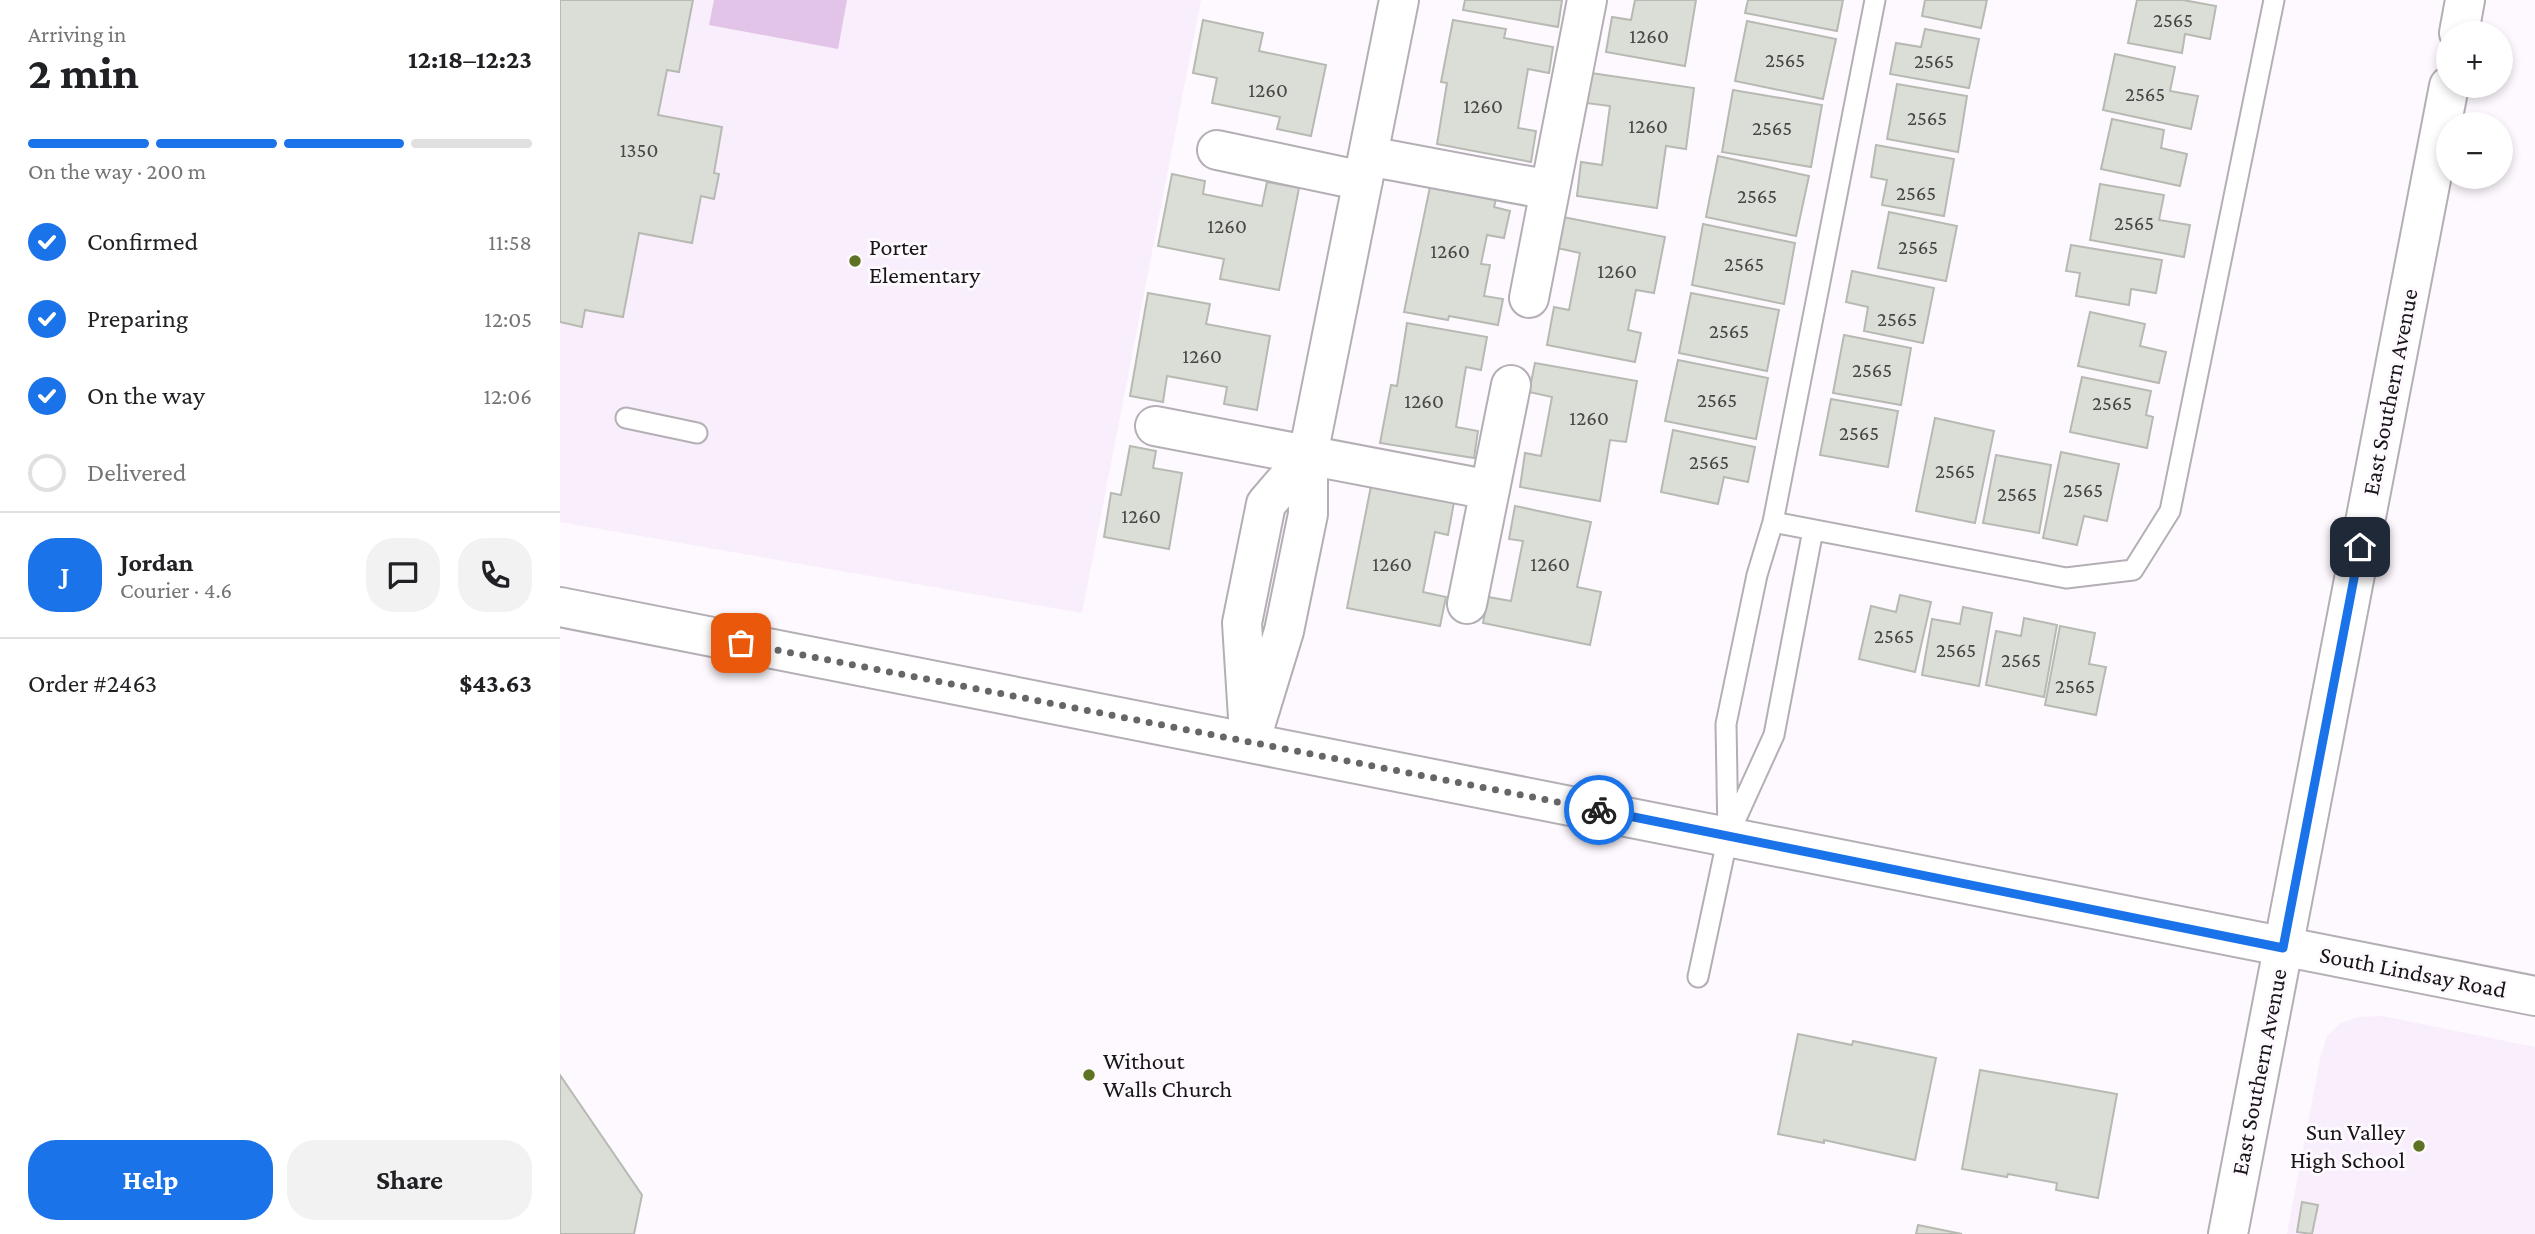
<!DOCTYPE html>
<html lang="en">
<head>
<meta charset="utf-8">
<style>
	:root { --surface:#fff; --page:#f2f2f2; --text:#202124; --muted:#757577; --line:#e0e0e0; --accent:#1a73e8 }
	body { margin:0; font-family:"Crimson Pro",serif; background:var(--page); color:var(--text); height:100vh; display:flex; flex-direction:column; font-size:26px; white-space:nowrap }
	* { box-sizing:border-box; margin:0 }
	p { font-size:23px; color:var(--muted) }
	.icon { flex:none; width:38px; height:38px; fill:none; stroke:currentColor; stroke-width:2; stroke-linecap:round; stroke-linejoin:round }
	.map { position:relative; flex:1; overflow:hidden }
	.details { display:flex; flex-direction:column; background:var(--surface); width:560px }
	.details>* { flex:none }
	.controls { position:absolute; left:1876px; top:21px; display:grid; gap:14px }
	.controls a { display:grid; place-items:center; width:77px; height:77px; border-radius:50%; background:var(--surface); box-shadow:0 4px 10px #0003; font-size:35px }
	.pin { position:absolute; display:grid; place-items:center; width:60px; height:60px; color:#fff; margin:-30px; border-radius:14px; box-shadow:0 4px 10px #0006 }
	.courier { position:absolute; display:grid; place-items:center; width:70px; height:70px; margin:-35px; border:5px solid #1a73e8; border-radius:50%; background:#fff; color:#222; box-shadow:0 2px 9px #0007 }
	.head em { font-style:normal; font-weight:700 }
	.head div { display:flex; flex-direction:column-reverse }
	.head { display:flex; align-items:center; justify-content:space-between; height:119px; padding:0 28px }
	h1 { font-size:46px; font-weight:700; line-height:52px }
	.bar { display:grid; grid-template-columns:repeat(4,1fr); gap:10px 7px; align-content:center; height:84px; padding:0 28px }
	.bar i { height:9px; border-radius:5px; background:var(--line) }
	.bar .selected { background:var(--accent) }
	.bar p { grid-column:span 4 }
	.line { display:flex; align-items:center; gap:18px; padding:0 28px; border-top:2px solid var(--line) }
	.line div { flex:1 }
	.round { display:grid; place-items:center; flex:none; width:74px; height:74px; border-radius:28px; background:var(--page) }
	ol { padding:0 28px; list-style:none }
	li { display:flex; align-items:center; gap:21px; height:77px }
	li p { margin-inline-start:auto }
	li .icon { padding:7px; border-radius:50%; background:var(--accent); color:#fff; stroke-width:4 }
	li:last-child { color:var(--muted) }
	li i { width:38px; height:38px; border:4px solid var(--line); border-radius:50% }
	.action { display:flex; gap:14px; margin-top:auto; padding:14px 28px }
	.action a { flex:1; height:80px; border-radius:28px; background:var(--accent); color:#fff; font-size:28px; font-weight:700; line-height:80px; text-align:center }
	.action a+a { background:var(--page); color:var(--text) }
	main { display:flex; flex:1; min-height:0 }
	.map>svg:first-child { display:block }
	.built { fill:#f9eefb }
	.green { fill:#e2c4e8 }
	.building { fill:#dbded6; stroke:#b7bab3; stroke-width:2 }
	.lines { fill:none; stroke-linecap:round; stroke-linejoin:round }
	.service-casing { stroke:#b4aeb5; stroke-width:23 }
	.minor-casing { stroke:#b4aeb5; stroke-width:42 }
	.secondary-casing { stroke:#b4aeb5; stroke-width:42 }
	.service { stroke:#fff; stroke-width:19 }
	.minor { stroke:#fff; stroke-width:38 }
	.secondary { stroke:#fff; stroke-width:38 }
	.done { stroke:#686568; stroke-width:7; stroke-dasharray:0 12.6 }
	.route { stroke:#1a73e8; stroke-width:9 }
	.poi-dot { fill:#5d7323; stroke:#fef9fe; stroke-width:2.5 }
	.labels { text-anchor:middle; stroke-width:6; stroke-linejoin:round; paint-order:stroke }
	.number-label { font-size:21px; fill:#484747 }
	.poi-label { font-size:24px; fill:#171517; stroke:#fef9fe; text-anchor:start }
	.street-label { font-size:24px; fill:#171517; stroke:#fef9fe }
</style>
</head>
<body>
<main>
<section class="details">
<div class="head"><div><h1>2 min</h1><p>Arriving in</p></div><em>12:18–12:23</em></div>
<div class="bar"><i class="selected"></i><i class="selected"></i><i class="selected"></i><i></i><p>On the way · 200 m</p></div>
<ol>
<li><svg class="icon" aria-label="check" viewBox="0 0 24 24"><path d="M5 12l5 5 9-10"/></svg>Confirmed<p>11:58</p></li>
<li><svg class="icon" aria-label="check" viewBox="0 0 24 24"><path d="M5 12l5 5 9-10"/></svg>Preparing<p>12:05</p></li>
<li><svg class="icon" aria-label="check" viewBox="0 0 24 24"><path d="M5 12l5 5 9-10"/></svg>On the way<p>12:06</p></li>
<li><i></i>Delivered</li>
</ol>
<div class="line" style="height:126px"><b class="round" style="background:var(--accent);color:#fff">J</b><div><b>Jordan</b><p>Courier · 4.6</p></div><a class="round"><svg class="icon" aria-label="chat" viewBox="0 0 24 24"><path d="M4 5h16v11H9l-5 4z"/></svg></a><a class="round"><svg class="icon" aria-label="phone" viewBox="0 0 24 24"><path d="M5 4h4l2 5-3 2q2 4 5 5l2-3 5 2v4C11 20 4 13 5 4z"/></svg></a></div>
<div class="line" style="height:91px"><div>Order #2463</div><b>$43.63</b></div>
<div class="action"><a>Help</a><a>Share</a></div>
</section>
<div class="map">
<svg width="1975" height="1234" viewBox="0 0 1975 1234">
	<rect width="100%" height="100%" fill="#fef9fe"/>
	<path class="built" d="M0 0H641L522 613 0 522Z
		M1822 1016 1975 1047V1234H1727L1760 1059 1767 1036 1781 1023 1798 1017Z"/>
	<path class="green" d="M154 0H287L278 49 149 25Z"/>
	<path class="building" d="M0 0H133L119 72 107 70 98 115 162 127 154 173 159 174 154 199 141 196 132 243 79 233 63 317 25 310 22 327 0 322Z
		M905 0H1002L998 27 903 10Z
		M1075 0H1136L1125 66 1046 52 1052 17 1071 20Z
		M1188 0H1283L1277 31 1185 13Z
		M1365 0H1427L1421 28 1362 16Z
		M1577 0H1623L1656 6 1650 39 1625 34 1622 53 1568 43Z
		M643 20 703 33 699 51 766 65 751 136 717 129 720 117 652 103 657 78 633 73Z
		M893 20 946 29 944 38 993 47 989 73 968 69 958 128 976 131 971 162 877 144 887 83 881 82Z
		M1187 21 1276 39 1263 99 1175 81Z
		M1365 29 1419 39 1409 88 1330 74 1336 43 1361 47Z
		M1555 54 1615 67 1610 91 1638 96 1631 129 1543 110Z
		M1031 73 1134 88 1126 149 1106 146 1097 208 1017 196 1021 162 1042 165 1050 106 1026 103Z
		M1337 84 1407 96 1398 152 1327 139Z
		M1173 90 1262 105 1251 167 1162 152Z
		M1552 119 1604 130 1601 148 1627 154 1620 186 1541 169Z
		M1316 145 1394 159 1384 216 1322 205 1327 180 1311 177Z
		M1158 156 1249 176 1236 236 1146 217Z
		M612 174 645 181 643 194 702 206 707 182 739 188 719 290 660 279 664 259 598 246Z
		M1540 184 1604 195 1599 220 1630 225 1624 257 1530 240Z
		M870 187 936 199 934 207 950 211 944 238 927 235 921 264 930 265 924 296 943 299 938 325 889 316 888 320 844 312Z
		M1329 212 1397 226 1386 281 1318 268Z
		M1003 217 1105 237 1094 293 1076 290 1068 330 1081 333 1075 362 987 345 994 307 1009 310 1020 253 997 248Z
		M1143 224 1235 243 1224 304 1132 285Z
		M1511 245 1602 260 1596 293 1571 289 1569 305 1516 296 1520 273 1506 271Z
		M1292 271 1374 288 1363 343 1304 331 1308 307 1286 302Z
		M588 293 650 304 646 324 710 336 697 410 664 404 667 387 607 376 603 402 570 396Z
		M1131 293 1219 310 1207 371 1119 353Z
		M1530 312 1585 324 1580 346 1606 352 1599 383 1518 366Z
		M847 323 927 337 921 370 906 367 896 427 918 431 914 458 820 443 831 385 837 386Z
		M1284 335 1351 348 1341 405 1273 393Z
		M1118 360 1208 378 1196 439 1105 421Z
		M975 363 1077 381 1066 442 1050 440 1040 501 960 487 965 453 981 456 992 397 969 392Z
		M1522 377 1591 391 1586 415 1593 417 1587 448 1510 432Z
		M1271 399 1338 411 1328 467 1260 455Z
		M1375 418 1434 431 1415 523 1356 511Z
		M1113 430 1195 447 1188 482 1164 477 1158 504 1101 492Z
		M570 446 596 451 593 468 622 473 609 549 544 537 551 493 561 495Z
		M1501 452 1559 464 1547 521 1524 516 1517 545 1483 538Z
		M1436 455 1491 465 1479 533 1423 523Z
		M811 486 894 502 888 535 875 532 863 592 886 597 880 626 787 608Z
		M955 506 1031 522 1017 587 1041 592 1030 645 923 623 928 597 951 601 963 541 949 539Z
		M1340 595 1371 602 1355 672 1299 659 1311 606 1336 612Z
		M1403 607 1432 613 1419 686 1362 675 1372 619 1400 624Z
		M1464 618 1497 625 1484 697 1426 685 1436 631 1461 636Z
		M1500 626 1535 633 1529 664 1546 667 1536 715 1485 705Z
		M1238 1034 1292 1045 1293 1041 1376 1058 1355 1160 1264 1140V1143L1218 1134Z
		M1420 1070 1557 1094 1538 1198 1496 1190 1497 1183 1448 1174 1447 1177 1402 1169Z
		M0 1075 82 1195 74 1234H0Z
		M1742 1202 1758 1205 1752 1234 1737 1232Z
		M1358 1225 1402 1234H1356Z"/>
	<g class="lines">
		<defs>
			<path id="service" d="M66 418 137 433
				M1213 522 1506 578 1573 570 1610 511 1714 0
				M1168 836 1166 724 1197 575 1213 522 1315 0
				M1138 977 1168 836 1214 735 1253 530"/>
			<path id="minor" d="M657 150 803 181
				M808 156 990 190
				M969 298 1027 0
				M595 426 930 490
				M907 604 951 385
				M688 718 682 623 706 504 748 455
				M690 742 724 631 748 514V455L839 0"/>
			<path id="secondary" d="M1899 33 1905 0
				M0 607 1975 996
				M1668 1234 1889 86"/>
		</defs>
		<use href="#service" class="service-casing"/>
		<use href="#minor" class="minor-casing"/>
		<use href="#secondary" class="secondary-casing"/>
		<use href="#service" class="service"/>
		<use href="#minor" class="minor"/>
		<use href="#secondary" class="secondary"/>
	</g>
	<g class="lines">
		<path class="done" d="M181 643 1039 810"/>
		<path class="route" d="M1039 810 1723 948 1800 547"/>
	</g>
	<g class="poi-dot">
		<circle cx="295" cy="261" r="7"/>
		<circle cx="529" cy="1075" r="7"/>
		<circle cx="1859" cy="1146" r="7"/>
	</g>
	<g class="labels">
		<g class="number-label">
			<text x="1613" y="27">2565</text>
			<text x="1089" y="43">1260</text>
			<text x="1225" y="67">2565</text>
			<text x="1374" y="68">2565</text>
			<text x="708" y="97">1260</text>
			<text x="1585" y="101">2565</text>
			<text x="923" y="113">1260</text>
			<text x="1367" y="125">2565</text>
			<text x="1088" y="133">1260</text>
			<text x="1212" y="135">2565</text>
			<text x="79" y="157">1350</text>
			<text x="1356" y="200">2565</text>
			<text x="1197" y="203">2565</text>
			<text x="1574" y="230">2565</text>
			<text x="667" y="233">1260</text>
			<text x="1358" y="254">2565</text>
			<text x="890" y="258">1260</text>
			<text x="1184" y="271">2565</text>
			<text x="1057" y="278">1260</text>
			<text x="1337" y="326">2565</text>
			<text x="1169" y="338">2565</text>
			<text x="642" y="363">1260</text>
			<text x="1312" y="377">2565</text>
			<text x="1157" y="407">2565</text>
			<text x="864" y="408">1260</text>
			<text x="1552" y="410">2565</text>
			<text x="1029" y="425">1260</text>
			<text x="1299" y="440">2565</text>
			<text x="1149" y="469">2565</text>
			<text x="1395" y="478">2565</text>
			<text x="1523" y="497">2565</text>
			<text x="1457" y="501">2565</text>
			<text x="581" y="523">1260</text>
			<text x="832" y="571">1260</text>
			<text x="990" y="571">1260</text>
			<text x="1334" y="643">2565</text>
			<text x="1396" y="657">2565</text>
			<text x="1461" y="667">2565</text>
			<text x="1515" y="693">2565</text>
		</g>
		<g class="poi-label">
			<text x="309" y="255">Porter<tspan x="309" dy="28">Elementary</tspan></text>
			<text x="543" y="1069">Without<tspan x="543" dy="28">Walls Church</tspan></text>
			<text x="1845" y="1140" text-anchor="end">Sun Valley<tspan x="1845" dy="28">High School</tspan></text>
		</g>
		<g class="street-label">
			<text transform="translate(1830 392) rotate(-79)" y="8">East Southern Avenue</text>
			<text transform="translate(1853 972) rotate(11)" y="8">South Lindsay Road</text>
			<text transform="translate(1699 1072) rotate(-79)" y="8">East Southern Avenue</text>
		</g>
	</g>
</svg>
<div class="controls">
<a>+</a>
<a>−</a>
</div>
<div class="pin" style="left:181px;top:643px;background:#ea580c"><svg class="icon" aria-label="bag" viewBox="0 0 24 24"><path d="M5 8h14l-1 12H6zM9 8a3 3 0 0 1 6 0"/></svg></div>
<div class="pin" style="left:1800px;top:547px;background:#1f2937"><svg class="icon" aria-label="home" viewBox="0 0 24 24"><path d="M3 11l9-7 9 7M6 9v11h12V9"/></svg></div>
<div class="courier" style="left:1039px;top:810px"><svg class="icon" aria-label="bike" viewBox="0 0 24 24"><circle cx="6" cy="16" r="4"/><circle cx="18" cy="16" r="4"/><path d="M6 16l4-8h5l3 8M10 8l3 8H6M13 5h3"/></svg></div>
</div>
</main>
</body>
</html>
